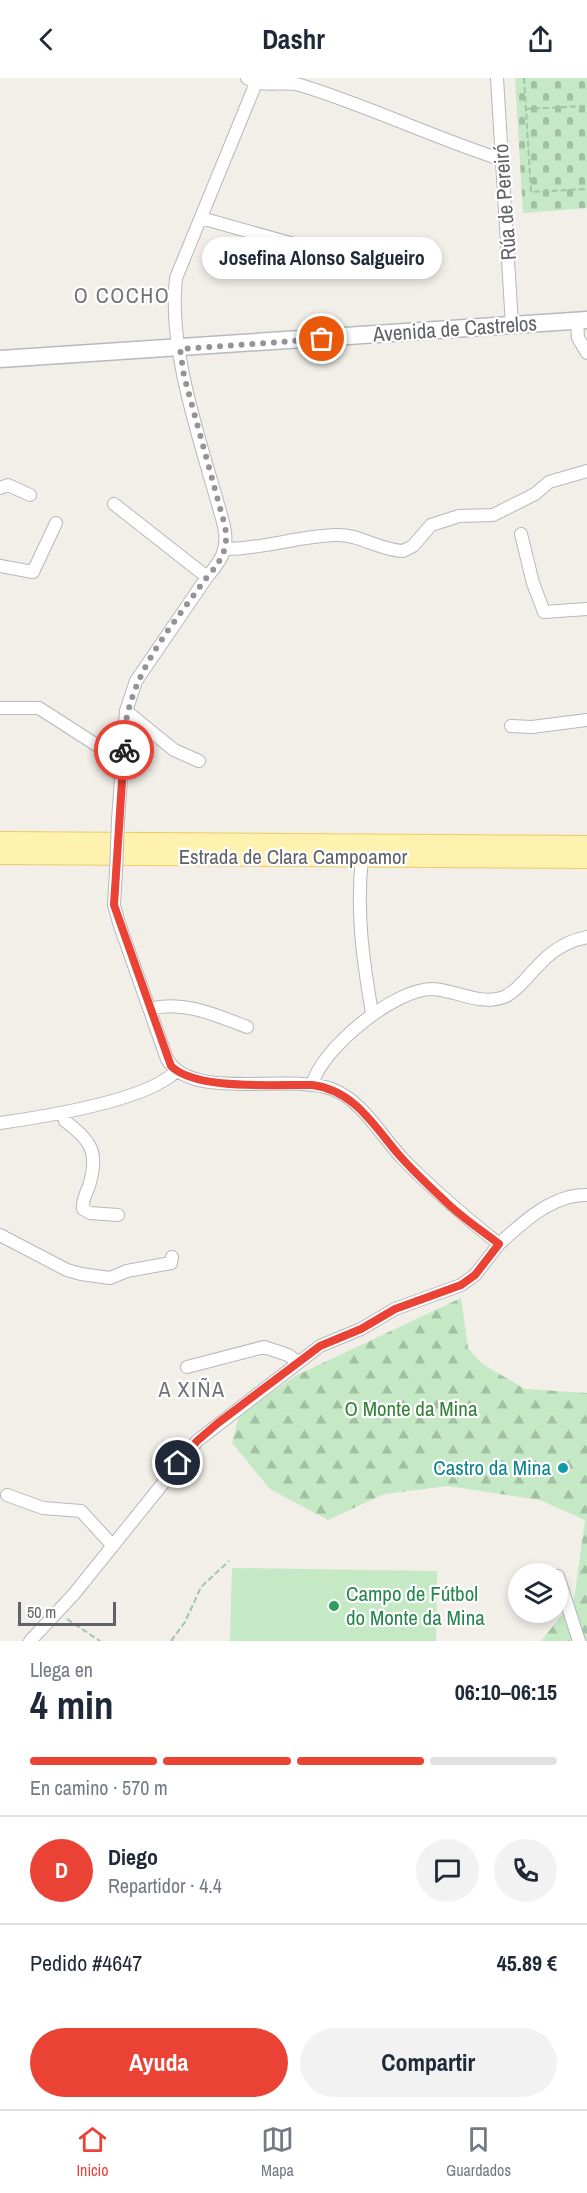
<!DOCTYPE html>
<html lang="es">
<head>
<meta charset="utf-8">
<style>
	:root { --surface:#fff; --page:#f2f2f3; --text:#1f2937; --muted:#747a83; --line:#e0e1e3; --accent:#ea4335 }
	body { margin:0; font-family:"Archivo Narrow",sans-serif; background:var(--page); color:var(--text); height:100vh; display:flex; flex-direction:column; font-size:22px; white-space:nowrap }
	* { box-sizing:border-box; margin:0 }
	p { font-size:20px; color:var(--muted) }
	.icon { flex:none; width:33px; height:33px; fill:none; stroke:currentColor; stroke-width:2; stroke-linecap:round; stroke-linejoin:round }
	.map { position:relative; height:1563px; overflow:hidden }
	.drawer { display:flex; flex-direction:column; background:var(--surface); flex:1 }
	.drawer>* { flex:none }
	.tools { position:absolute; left:508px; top:1485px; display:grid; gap:12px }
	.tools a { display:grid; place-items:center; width:60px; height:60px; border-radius:50%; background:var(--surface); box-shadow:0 3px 9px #0003; font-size:30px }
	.scale { position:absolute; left:18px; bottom:15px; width:98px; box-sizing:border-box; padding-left:6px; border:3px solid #5f6368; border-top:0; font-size:16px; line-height:21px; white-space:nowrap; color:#5f6368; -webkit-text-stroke:4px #fff; paint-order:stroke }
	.pin { position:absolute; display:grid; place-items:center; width:51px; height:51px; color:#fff; margin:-26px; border:3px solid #fff; border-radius:50%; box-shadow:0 2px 6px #0007 }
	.courier { position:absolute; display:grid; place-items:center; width:60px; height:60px; margin:-30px; border:4px solid #ea4335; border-radius:50%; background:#fff; color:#222; box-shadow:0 2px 8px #0007 }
	.bubble { position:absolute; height:42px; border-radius:21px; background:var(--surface); box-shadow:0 3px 9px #0003; font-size:20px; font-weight:800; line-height:42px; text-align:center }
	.head em { font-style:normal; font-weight:800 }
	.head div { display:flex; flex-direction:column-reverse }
	.head { display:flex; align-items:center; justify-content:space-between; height:102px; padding:0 30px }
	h1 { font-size:39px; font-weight:800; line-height:45px }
	.bar { display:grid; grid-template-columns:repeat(4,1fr); gap:9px 6px; align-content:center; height:72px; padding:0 30px }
	.bar i { height:8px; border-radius:4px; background:var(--line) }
	.bar .current { background:var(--accent) }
	.bar p { grid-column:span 4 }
	.line { display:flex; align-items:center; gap:15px; padding:0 30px; border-top:2px solid var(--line) }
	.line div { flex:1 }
	.round { display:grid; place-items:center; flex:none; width:63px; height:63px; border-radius:32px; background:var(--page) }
	.button { display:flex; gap:12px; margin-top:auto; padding:12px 30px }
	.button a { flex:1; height:69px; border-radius:36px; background:var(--accent); color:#fff; font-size:24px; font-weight:800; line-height:69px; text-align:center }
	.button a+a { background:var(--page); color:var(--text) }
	header { display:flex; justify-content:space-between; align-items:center; height:78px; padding:0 30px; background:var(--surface); font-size:27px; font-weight:800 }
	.dock { display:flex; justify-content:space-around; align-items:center; height:84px; border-top:2px solid var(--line); background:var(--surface); font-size:16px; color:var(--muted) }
	.dock a { display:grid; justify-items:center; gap:3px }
	.dock .current { color:var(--accent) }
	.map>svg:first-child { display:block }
	.forest { fill:url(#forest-firs) }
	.cemetery { fill:url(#cemetery-stones) }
	.pitch { fill:#c5e8c5 }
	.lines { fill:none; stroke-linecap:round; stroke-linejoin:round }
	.minor-casing { stroke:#b5b8bc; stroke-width:14 }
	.secondary-casing { stroke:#b6babf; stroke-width:19 }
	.primary-casing { stroke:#f2c960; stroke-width:20 }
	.path { stroke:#9cc7a9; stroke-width:2; stroke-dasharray:6 3; stroke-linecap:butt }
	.minor { stroke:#fff; stroke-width:12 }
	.secondary { stroke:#fff; stroke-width:16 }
	.primary { stroke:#fff2af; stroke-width:18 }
	.minor-bridge-casing { stroke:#b5b8bc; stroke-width:14; stroke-linecap:butt }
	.minor-bridge { stroke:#fff; stroke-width:12 }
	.done { stroke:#929495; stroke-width:6; stroke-dasharray:0 10.8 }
	.route { stroke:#ea4335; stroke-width:8 }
	.culture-dot { fill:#0f9aa8; stroke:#fff; stroke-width:2 }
	.leisure-dot { fill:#2e9e5b; stroke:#fff; stroke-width:2 }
	.labels { text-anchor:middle; stroke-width:4.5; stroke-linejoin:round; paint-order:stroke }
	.street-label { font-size:21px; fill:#5f6368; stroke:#fff }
	.park-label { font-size:21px; fill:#348238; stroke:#fff }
	.culture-label { font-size:21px; fill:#0d838f; stroke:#fff; text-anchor:end }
	.leisure-label { font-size:21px; fill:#27864d; stroke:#fff; text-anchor:start }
	.neighbourhood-label { font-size:22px; letter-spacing:1.5px; fill:#70757a; stroke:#fff }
</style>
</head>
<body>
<header><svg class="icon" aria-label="back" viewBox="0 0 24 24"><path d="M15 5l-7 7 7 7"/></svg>Dashr<svg class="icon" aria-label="share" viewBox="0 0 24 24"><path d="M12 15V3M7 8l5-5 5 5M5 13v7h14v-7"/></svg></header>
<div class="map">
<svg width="587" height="1563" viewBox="0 0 587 1563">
	<defs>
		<pattern id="forest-firs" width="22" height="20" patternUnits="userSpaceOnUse" patternTransform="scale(1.5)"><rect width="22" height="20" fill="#c5e8c5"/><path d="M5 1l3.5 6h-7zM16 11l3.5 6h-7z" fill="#a3c0a4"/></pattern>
		<pattern id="cemetery-stones" width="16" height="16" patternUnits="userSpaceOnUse" patternTransform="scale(1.5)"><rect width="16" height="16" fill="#c5e8c5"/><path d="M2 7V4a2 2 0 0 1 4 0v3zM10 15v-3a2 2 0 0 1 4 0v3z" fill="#a3c0a4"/></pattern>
	</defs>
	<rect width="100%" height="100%" fill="#f1efe8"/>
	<path class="forest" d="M461 1220 468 1270 481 1285 525 1311 587 1315V1563H541L574 1522 585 1442 540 1422 448 1408 384 1416 328 1442 270 1411 232 1365 239 1338 295 1298Z"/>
	<path class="cemetery" d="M515 0H587V130L523 135Z"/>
	<path class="pitch" d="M232 1490 437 1493 436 1563H230Z"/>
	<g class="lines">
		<defs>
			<path id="minor" d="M247 0C263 11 283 2 300 7 369 28 434 60 503 82
				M497 0 512 248
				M201 140 315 172
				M577 242 578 260 587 275
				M0 410 8 407 30 417
				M114 426 207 499
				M521 456 533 505 544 534 587 531
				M226 471C263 471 298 458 336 457 359 456 379 472 403 473L413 468 431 447 459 438 493 437 535 416 549 404 587 393
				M0 488 33 494 56 445
				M0 630H39L109 675 124 679
				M126 633 174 672 199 683
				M511 648 532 649 587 642
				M118 742 126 633 136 603 207 499C221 483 229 471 224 448 205 376 167 275 176 200L256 5
				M362 780C356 834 363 882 372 935
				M116 794 114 827 119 845 167 981C191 1024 290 995 332 1011 363 1023 381 1058 403 1081 433 1112 465 1139 499 1166 523 1144 553 1116 587 1117
				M149 931C183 922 216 937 247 949
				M312 1007C321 971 394 911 432 911 456 912 480 928 504 919 512 916 519 908 525 902 544 880 558 865 587 859
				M63 1036 65 1043C92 1063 99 1075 89 1108 86 1115 82 1123 83 1131L90 1135 118 1137
				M0 1045C42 1039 147 1023 176 993
				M0 1157 67 1192 81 1196 110 1200 127 1193 171 1185 172 1179
				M187 1289 264 1269 288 1277 298 1284
				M7 1417 43 1430 81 1433 113 1468
				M558 1498 579 1563
				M30 1563 74 1516 197 1363 320 1268 361 1251 395 1231 461 1207 475 1197 499 1166"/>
			<path id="secondary" d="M0 281 587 242"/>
			<path id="primary" d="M0 763 587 767
				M0 777 587 781"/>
		</defs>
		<use href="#minor" class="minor-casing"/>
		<use href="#secondary" class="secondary-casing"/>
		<use href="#primary" class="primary-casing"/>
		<path class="path" d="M524 0 531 114 587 111
			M525 31 587 28
			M67 1541 100 1563
			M171 1563 185 1544 201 1509 229 1483"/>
		<use href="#minor" class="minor"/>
		<use href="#secondary" class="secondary"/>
		<use href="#primary" class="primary"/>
		<defs>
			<path id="minor-bridge" d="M116 794 118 742"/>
		</defs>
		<use href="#minor-bridge" class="minor-bridge-casing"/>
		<use href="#minor-bridge" class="minor-bridge"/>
	</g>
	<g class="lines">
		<path class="done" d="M124 672C122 604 169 552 207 499 221 483 229 471 225 448L184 298 180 271 322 261"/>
		<path class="route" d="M124 672 114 827 171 988C196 1013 277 1006 312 1007 354 1012 374 1048 399 1077 413 1093 429 1108 445 1123 461 1139 481 1152 499 1166L475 1197 461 1207 395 1231 361 1251 320 1268 218 1345 197 1363 178 1385"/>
	</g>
	<circle class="culture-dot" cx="563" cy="1390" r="6"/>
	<circle class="leisure-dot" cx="334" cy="1528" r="6"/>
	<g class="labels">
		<g class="street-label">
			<text transform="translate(505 124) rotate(-94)" y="7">Rúa de Pereiró</text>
			<text transform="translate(455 251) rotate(-4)" y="7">Avenida de Castrelos</text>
			<text x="293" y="786">Estrada de Clara Campoamor</text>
		</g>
		<g class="park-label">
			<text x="411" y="1338">O Monte da Mina</text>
		</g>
		<g class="culture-label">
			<text x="551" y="1397">Castro da Mina</text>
		</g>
		<g class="leisure-label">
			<text x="346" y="1523">Campo de Fútbol<tspan x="346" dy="24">do Monte da Mina</tspan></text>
		</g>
		<g class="neighbourhood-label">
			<text x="122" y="225">O COCHO</text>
			<text x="192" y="1319">A XIÑA</text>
		</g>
	</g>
</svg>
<div class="tools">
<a><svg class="icon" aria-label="layers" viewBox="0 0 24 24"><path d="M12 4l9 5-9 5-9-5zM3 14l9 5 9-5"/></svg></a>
</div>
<div class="scale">50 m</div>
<div class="pin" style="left:322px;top:261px;background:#ea580c"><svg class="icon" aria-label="bag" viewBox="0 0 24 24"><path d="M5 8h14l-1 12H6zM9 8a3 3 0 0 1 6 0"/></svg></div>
<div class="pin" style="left:178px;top:1385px;background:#1f2937"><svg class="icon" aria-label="home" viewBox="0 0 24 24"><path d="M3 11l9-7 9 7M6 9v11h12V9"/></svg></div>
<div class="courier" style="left:124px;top:672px"><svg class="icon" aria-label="bike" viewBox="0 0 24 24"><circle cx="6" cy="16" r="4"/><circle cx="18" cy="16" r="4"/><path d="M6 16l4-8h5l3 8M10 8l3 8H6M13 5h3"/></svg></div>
<div class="bubble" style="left:202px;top:159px;width:240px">Josefina Alonso Salgueiro</div>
</div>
<section class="drawer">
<div class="head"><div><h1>4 min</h1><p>Llega en</p></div><em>06:10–06:15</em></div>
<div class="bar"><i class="current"></i><i class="current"></i><i class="current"></i><i></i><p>En camino · 570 m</p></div>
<div class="line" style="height:108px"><b class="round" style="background:var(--accent);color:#fff">D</b><div><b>Diego</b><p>Repartidor · 4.4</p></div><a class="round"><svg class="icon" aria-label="chat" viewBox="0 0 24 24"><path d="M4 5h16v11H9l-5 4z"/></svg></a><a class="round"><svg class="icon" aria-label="phone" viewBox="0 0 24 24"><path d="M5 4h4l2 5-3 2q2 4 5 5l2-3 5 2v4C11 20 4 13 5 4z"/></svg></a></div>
<div class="line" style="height:78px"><div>Pedido #4647</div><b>45.89 €</b></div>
<div class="button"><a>Ayuda</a><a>Compartir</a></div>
</section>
<nav class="dock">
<a class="current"><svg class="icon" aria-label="home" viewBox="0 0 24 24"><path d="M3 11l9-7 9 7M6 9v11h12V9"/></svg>Inicio</a>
<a><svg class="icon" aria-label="map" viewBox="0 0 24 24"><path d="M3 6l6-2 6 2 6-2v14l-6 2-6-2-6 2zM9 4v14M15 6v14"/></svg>Mapa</a>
<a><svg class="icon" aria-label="saved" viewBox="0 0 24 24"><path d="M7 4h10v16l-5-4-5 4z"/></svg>Guardados</a>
</nav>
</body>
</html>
